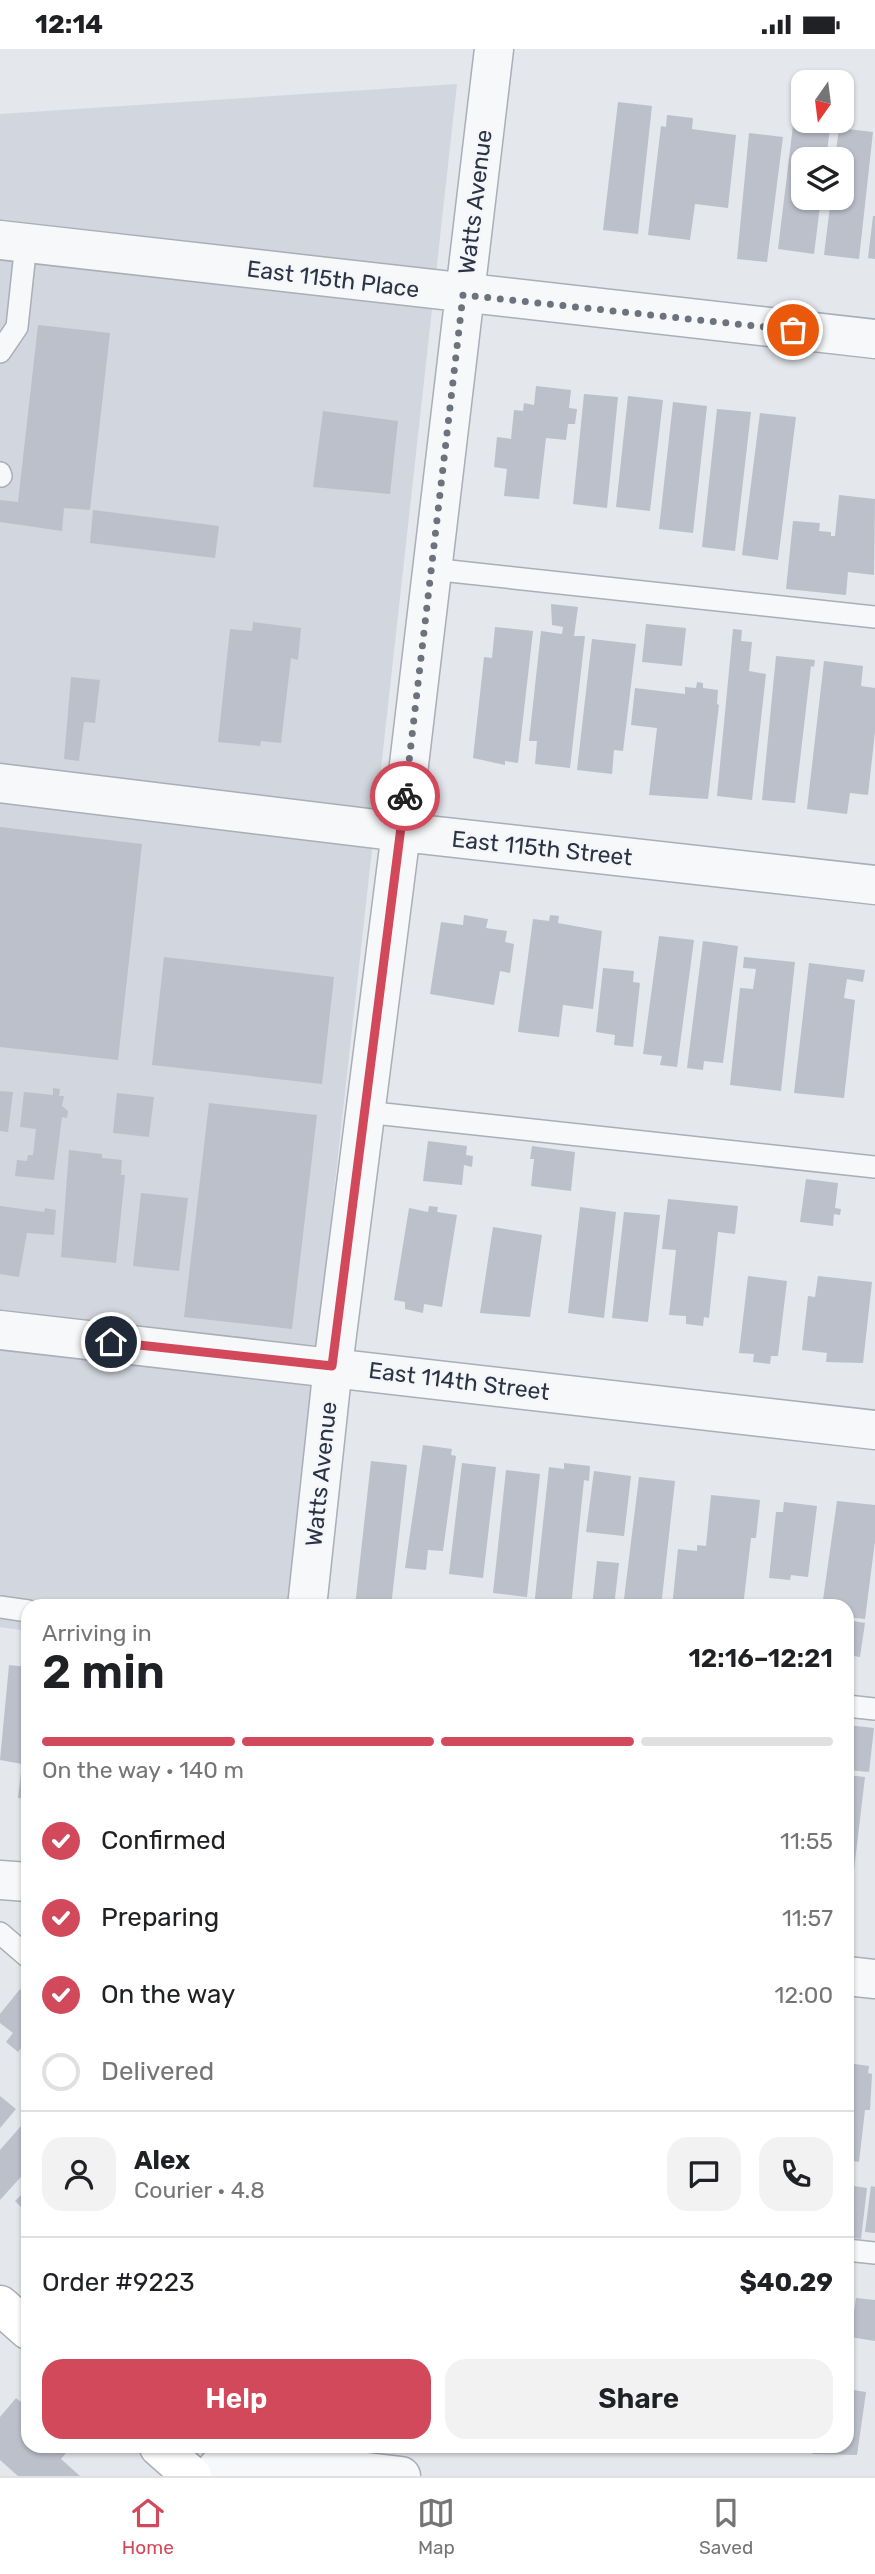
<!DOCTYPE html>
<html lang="en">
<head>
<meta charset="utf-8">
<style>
	:root { --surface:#fff; --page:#f2f2f2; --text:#202124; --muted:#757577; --line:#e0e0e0; --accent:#d1495b }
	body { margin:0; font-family:Rubik,sans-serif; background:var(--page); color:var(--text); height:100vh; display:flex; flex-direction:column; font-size:26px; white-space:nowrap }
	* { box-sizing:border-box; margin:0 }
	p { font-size:23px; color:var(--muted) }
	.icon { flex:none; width:38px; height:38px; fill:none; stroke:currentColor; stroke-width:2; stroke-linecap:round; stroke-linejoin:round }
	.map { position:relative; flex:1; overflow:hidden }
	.panel { position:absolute; left:21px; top:1550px; width:833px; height:854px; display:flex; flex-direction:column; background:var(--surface); border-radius:21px; box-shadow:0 2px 5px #0004 }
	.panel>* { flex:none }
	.needle { width:46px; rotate:194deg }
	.controls { position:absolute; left:791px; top:21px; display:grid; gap:14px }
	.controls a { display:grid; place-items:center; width:63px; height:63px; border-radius:14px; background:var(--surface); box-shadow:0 2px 5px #0004; font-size:35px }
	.pin { position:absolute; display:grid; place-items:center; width:60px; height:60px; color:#fff; margin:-30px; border:4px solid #fff; border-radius:50%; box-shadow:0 2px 7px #0007 }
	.courier { position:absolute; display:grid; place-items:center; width:70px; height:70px; margin:-35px; border:5px solid #d1495b; border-radius:50%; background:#fff; color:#222; box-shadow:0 2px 9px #0007 }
	.headline em { font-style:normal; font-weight:600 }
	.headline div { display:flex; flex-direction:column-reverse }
	.headline { display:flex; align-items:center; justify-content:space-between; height:119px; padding:0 21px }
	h1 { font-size:46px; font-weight:600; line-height:52px }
	.bar { display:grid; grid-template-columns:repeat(4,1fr); gap:10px 7px; align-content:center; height:84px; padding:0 21px }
	.bar i { height:9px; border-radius:5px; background:var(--line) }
	.bar .active { background:var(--accent) }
	.bar p { grid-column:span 4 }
	.line { display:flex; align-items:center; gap:18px; padding:0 21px; border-top:2px solid var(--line) }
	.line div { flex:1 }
	.round { display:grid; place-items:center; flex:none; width:74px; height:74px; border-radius:21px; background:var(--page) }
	ol { padding:0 21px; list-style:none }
	li { display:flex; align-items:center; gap:21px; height:77px }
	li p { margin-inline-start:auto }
	li .icon { padding:7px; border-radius:50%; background:var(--accent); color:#fff; stroke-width:4 }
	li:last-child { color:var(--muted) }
	li i { width:38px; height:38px; border:4px solid var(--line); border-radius:50% }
	.primary-button { display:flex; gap:14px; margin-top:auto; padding:14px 21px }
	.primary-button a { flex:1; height:80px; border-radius:21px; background:var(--accent); color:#fff; font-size:28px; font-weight:600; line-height:80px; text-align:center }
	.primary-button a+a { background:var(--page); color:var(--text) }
	.status { display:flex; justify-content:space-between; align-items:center; height:49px; padding:0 35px; background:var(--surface); direction:ltr }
	.status svg { height:19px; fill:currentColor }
	.tabs { display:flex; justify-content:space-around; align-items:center; height:98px; border-top:2px solid var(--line); background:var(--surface); font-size:19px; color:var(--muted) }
	.tabs a { display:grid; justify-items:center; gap:4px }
	.tabs .active { color:var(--accent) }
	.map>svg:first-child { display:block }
	.built { fill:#d2d6de }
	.building { fill:#bbc0ca }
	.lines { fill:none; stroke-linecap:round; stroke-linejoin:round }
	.lane-casing { stroke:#a9aeb7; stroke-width:24 }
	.street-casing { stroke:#a9aeb7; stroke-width:41 }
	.secondary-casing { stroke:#a9aeb7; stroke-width:41 }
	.lane { stroke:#f7f8fa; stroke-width:21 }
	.street { stroke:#f7f8fa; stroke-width:38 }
	.secondary { stroke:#fff; stroke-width:38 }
	.done { stroke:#6c737f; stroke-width:7; stroke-dasharray:0 12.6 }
	.route { stroke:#d1495b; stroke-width:9 }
	.labels { text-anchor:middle; stroke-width:5; stroke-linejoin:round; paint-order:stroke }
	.street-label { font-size:23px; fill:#2b3445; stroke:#f4f6f9 }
</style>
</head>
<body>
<div class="status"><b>12:14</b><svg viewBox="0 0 49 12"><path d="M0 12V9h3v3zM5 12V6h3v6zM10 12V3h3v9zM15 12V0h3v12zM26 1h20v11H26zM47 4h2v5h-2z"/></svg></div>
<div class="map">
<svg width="875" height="2427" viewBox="0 0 875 2427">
	<rect width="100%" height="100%" fill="#e4e7ec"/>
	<path class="built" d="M457 35 288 1557 28 1558V1582L0 1578V65Z"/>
	<path class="building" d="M618 53 652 57 638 185 603 181Z
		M795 60 803 61V72H831L826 110H803V149H821L814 205 778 200Z
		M667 66 693 69 692 80 736 86 728 159 695 155 690 191 648 186 661 77 666 78Z
		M839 79 873 83 859 210 824 206 831 149H842V110H835Z
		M749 84 783 88 767 213 737 210Z
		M873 167H875V210L868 209Z
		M38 276 110 284 90 461 64 459 62 482 0 473V451L18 453Z
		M536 337 571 341 569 359 577 360 575 375H568L566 391 546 389 539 450 504 447 507 420 494 418 497 388 511 390 514 361 523 362 524 354 534 356Z
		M584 345 618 348 607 459 573 455Z
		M628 347 663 351 650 462 616 458Z
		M673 353 707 357 693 484 659 480Z
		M717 360 751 363 735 502 702 498Z
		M323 362 398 372 390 445 313 438Z
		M760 364 796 368 778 511 742 506Z
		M839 446 875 450 874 526 848 523 846 546 786 540 793 472 820 474 819 482 831 483V487H835Z
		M93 461 219 477 215 509 90 494Z
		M551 555 578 558 574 587H585L570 719 535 715 537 692H529L541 582 562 585 563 578 552 576Z
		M253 573 301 579 298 611 291 609 281 694 261 692 260 697 218 693 230 580 252 582Z
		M646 575 686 579 682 617 642 613Z
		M495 578 533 582 518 714 505 712V716L473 709 484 608 492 609Z
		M733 580 742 581 741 592 752 593 749 622 766 625 752 751 717 747Z
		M592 590 636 595 623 702 614 701 612 725 577 721Z
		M776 607 815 611 814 618 811 617 795 754 762 751Z
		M824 612 863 617 861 637 875 639V683L868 746 850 744 847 765 807 760Z
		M71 628 100 631 95 674 84 673 79 712 64 710Z
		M697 633 703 634V639L718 641 717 655 719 656 708 750 649 746 657 679 631 676 635 639 685 645V638L696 639Z
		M0 778 142 795 118 1011 0 998Z
		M464 866 488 870 486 879 507 882 505 893 514 895 510 924 500 922 494 956 430 945 441 873 463 876Z
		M550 866 559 867 558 874 602 882 593 960 563 956 559 988 518 983 533 870 549 872Z
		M659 887 694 891 677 1018 660 1016 662 1007 643 1005Z
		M703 892 738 897 723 1014 704 1012 703 1021 687 1019Z
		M164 908 334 928 322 1035 152 1016Z
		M744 908 795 913 781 1042 730 1036 740 939 753 940 756 920 743 919Z
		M809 914 865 921 863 933 847 930 844 949 855 951 844 1049 794 1044Z
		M603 919 634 922 633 933 640 934 633 998 614 996 615 986 596 983Z
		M53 1039 60 1040 59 1047H64L62 1057 68 1062 67 1069 62 1068 54 1131 15 1127 17 1111 27 1112 28 1106H33L36 1080 20 1078 24 1043 53 1046Z
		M0 1042 13 1043 8 1083 0 1082Z
		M117 1044 154 1048 149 1088 113 1084Z
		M209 1054 317 1066 292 1280 184 1268Z
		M428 1092 467 1097 466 1106 473 1107 472 1118 464 1116 462 1136 423 1132Z
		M532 1097 575 1103 571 1142 531 1137 534 1110H530Z
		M69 1101 102 1105V1109L122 1111 121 1126H125L116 1214 61 1208Z
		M806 1130 838 1134 835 1159 841 1160 840 1166 834 1165 833 1177 800 1173Z
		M141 1144 188 1149 179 1222 133 1217Z
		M668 1150 738 1157 735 1185 718 1183 709 1269 704 1268 703 1277 686 1275V1267L669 1266 676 1201 662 1200Z
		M0 1157 44 1163 45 1159 56 1161 54 1186 27 1184 19 1228 0 1225Z
		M429 1157 438 1158 437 1163 457 1166 442 1258 424 1255 423 1264 405 1260V1253L394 1251 409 1159 428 1163Z
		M580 1158 616 1163 604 1269 568 1264Z
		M624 1163 660 1166 648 1273 612 1269Z
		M493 1178 542 1186 530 1268 480 1264Z
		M748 1227 787 1232 778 1307H771L770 1315 753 1313 754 1305 739 1304Z
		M818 1227 872 1233 863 1314 826 1313 827 1304 802 1301 808 1247 815 1248Z
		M423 1396 452 1400 451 1406 456 1407 443 1502 428 1501 426 1521 405 1519Z
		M371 1412 407 1416 391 1558 355 1557Z
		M462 1414 496 1418 483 1529 449 1525Z
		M564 1414 590 1417 589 1432 584 1431 571 1558H534L549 1418 564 1420Z
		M506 1421 540 1425 527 1548 493 1544Z
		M594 1422 631 1427 624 1487 586 1483Z
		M639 1428 675 1432 661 1558H623Z
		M711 1446 760 1451 756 1489H751L743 1558H672L678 1500 697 1502V1496L706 1497Z
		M837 1452 875 1456V1492L865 1570 847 1568V1558H822Z
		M784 1453 817 1457 808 1528 791 1526 790 1531 769 1529 776 1463H783Z
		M597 1512 619 1514 614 1558H592Z
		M847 1571 865 1574 860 1608 847 1606Z
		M9 1616 28 1618V1750L18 1749 22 1715 0 1711Z
		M847 1676 874 1679 869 1723 847 1721Z
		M847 1726 865 1728 851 1846 847 1845Z
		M20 1940 28 1946V1998L24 1995 18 2003 6 1993 13 1984 0 1974V1965Z
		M847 2014 869 2017 868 2024 872 2025 870 2061H865L859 2113 847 2111Z
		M0 2047 16 2060 0 2079Z
		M28 2069V2120L0 2151V2101Z
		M847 2136 867 2139 861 2190 847 2188Z
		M871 2137 875 2138V2184L865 2183Z
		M28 2139V2165L15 2152Z
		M856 2249 875 2251V2292L850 2288Z
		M847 2340 866 2343 857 2406 812 2405 809 2401H802V2398H847Z
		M16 2349 28 2359V2398H71L61 2410 80 2427H18L0 2411V2368Z
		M743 2398H778L777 2404Z"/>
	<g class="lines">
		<defs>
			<path id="lane" d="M0 303 17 278 26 194
				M0 424 1 427
				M431 520 875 568
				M365 1063 875 1118
				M0 1558 28 1562
				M847 1657 875 1660
				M0 1884 28 1908
				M847 2201 875 2204"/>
			<path id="street" d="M0 191 875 290
				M0 734 401 783 875 836
				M0 1281 875 1381
				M307 1558 333 1317 401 783 494 0
				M0 1831 28 1833
				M847 1927 875 1930
				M211 2427 222 2413 246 2409 401 2427"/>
			<path id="secondary" d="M0 2256 28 2281
				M159 2398 192 2427"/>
		</defs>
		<use href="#lane" class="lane-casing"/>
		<use href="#street" class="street-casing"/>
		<use href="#secondary" class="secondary-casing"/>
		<use href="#lane" class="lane"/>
		<use href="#street" class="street"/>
		<use href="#secondary" class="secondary"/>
	</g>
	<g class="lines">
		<path class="done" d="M405 747 463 246 793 281"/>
		<path class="route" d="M111 1293 332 1317 405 747"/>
	</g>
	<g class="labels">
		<g class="street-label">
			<text transform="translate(475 153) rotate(-83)" y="8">Watts Avenue</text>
			<text transform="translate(333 230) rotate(7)" y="8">East 115th Place</text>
			<text transform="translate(542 799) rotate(6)" y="8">East 115th Street</text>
			<text transform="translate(459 1332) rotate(7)" y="8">East 114th Street</text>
			<text transform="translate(321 1425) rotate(-84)" y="8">Watts Avenue</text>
		</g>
	</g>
</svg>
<div class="controls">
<a><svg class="needle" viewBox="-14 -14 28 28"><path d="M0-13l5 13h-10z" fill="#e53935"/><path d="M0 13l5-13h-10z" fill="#757577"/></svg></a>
<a><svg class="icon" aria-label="layers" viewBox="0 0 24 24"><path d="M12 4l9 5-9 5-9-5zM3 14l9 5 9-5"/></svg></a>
</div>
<div class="pin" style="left:793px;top:281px;background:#ea580c"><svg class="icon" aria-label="bag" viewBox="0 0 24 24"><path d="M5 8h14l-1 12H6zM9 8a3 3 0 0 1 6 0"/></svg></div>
<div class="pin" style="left:111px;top:1293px;background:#1f2937"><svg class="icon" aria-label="home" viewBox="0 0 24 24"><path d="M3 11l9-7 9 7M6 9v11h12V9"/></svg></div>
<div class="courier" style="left:405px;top:747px"><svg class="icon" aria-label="bike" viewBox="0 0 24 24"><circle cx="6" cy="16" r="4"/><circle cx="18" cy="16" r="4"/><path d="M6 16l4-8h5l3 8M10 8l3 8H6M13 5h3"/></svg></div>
<section class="panel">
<div class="headline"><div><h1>2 min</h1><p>Arriving in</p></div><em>12:16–12:21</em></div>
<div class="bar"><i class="active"></i><i class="active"></i><i class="active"></i><i></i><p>On the way · 140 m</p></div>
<ol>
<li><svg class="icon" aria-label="check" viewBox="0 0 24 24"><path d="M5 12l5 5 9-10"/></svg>Confirmed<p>11:55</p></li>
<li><svg class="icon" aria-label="check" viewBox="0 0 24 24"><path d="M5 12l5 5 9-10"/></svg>Preparing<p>11:57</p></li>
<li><svg class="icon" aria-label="check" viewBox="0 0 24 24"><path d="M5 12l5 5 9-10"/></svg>On the way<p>12:00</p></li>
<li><i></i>Delivered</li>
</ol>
<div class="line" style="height:126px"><a class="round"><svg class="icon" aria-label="person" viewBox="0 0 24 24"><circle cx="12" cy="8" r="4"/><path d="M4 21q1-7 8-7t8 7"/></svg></a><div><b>Alex</b><p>Courier · 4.8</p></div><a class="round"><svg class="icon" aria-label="chat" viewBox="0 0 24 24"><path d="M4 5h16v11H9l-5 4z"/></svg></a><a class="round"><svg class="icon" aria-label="phone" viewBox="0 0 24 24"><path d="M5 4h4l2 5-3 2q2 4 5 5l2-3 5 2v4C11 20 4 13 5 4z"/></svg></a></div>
<div class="line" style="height:91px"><div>Order #9223</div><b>$40.29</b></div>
<div class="primary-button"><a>Help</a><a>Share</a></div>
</section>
</div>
<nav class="tabs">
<a class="active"><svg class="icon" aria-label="home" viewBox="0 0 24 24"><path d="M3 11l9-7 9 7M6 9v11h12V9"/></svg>Home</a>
<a><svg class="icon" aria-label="map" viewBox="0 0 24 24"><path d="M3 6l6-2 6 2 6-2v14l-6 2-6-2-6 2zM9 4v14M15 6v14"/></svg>Map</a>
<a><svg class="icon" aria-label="saved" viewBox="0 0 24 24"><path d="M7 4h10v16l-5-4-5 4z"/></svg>Saved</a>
</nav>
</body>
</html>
